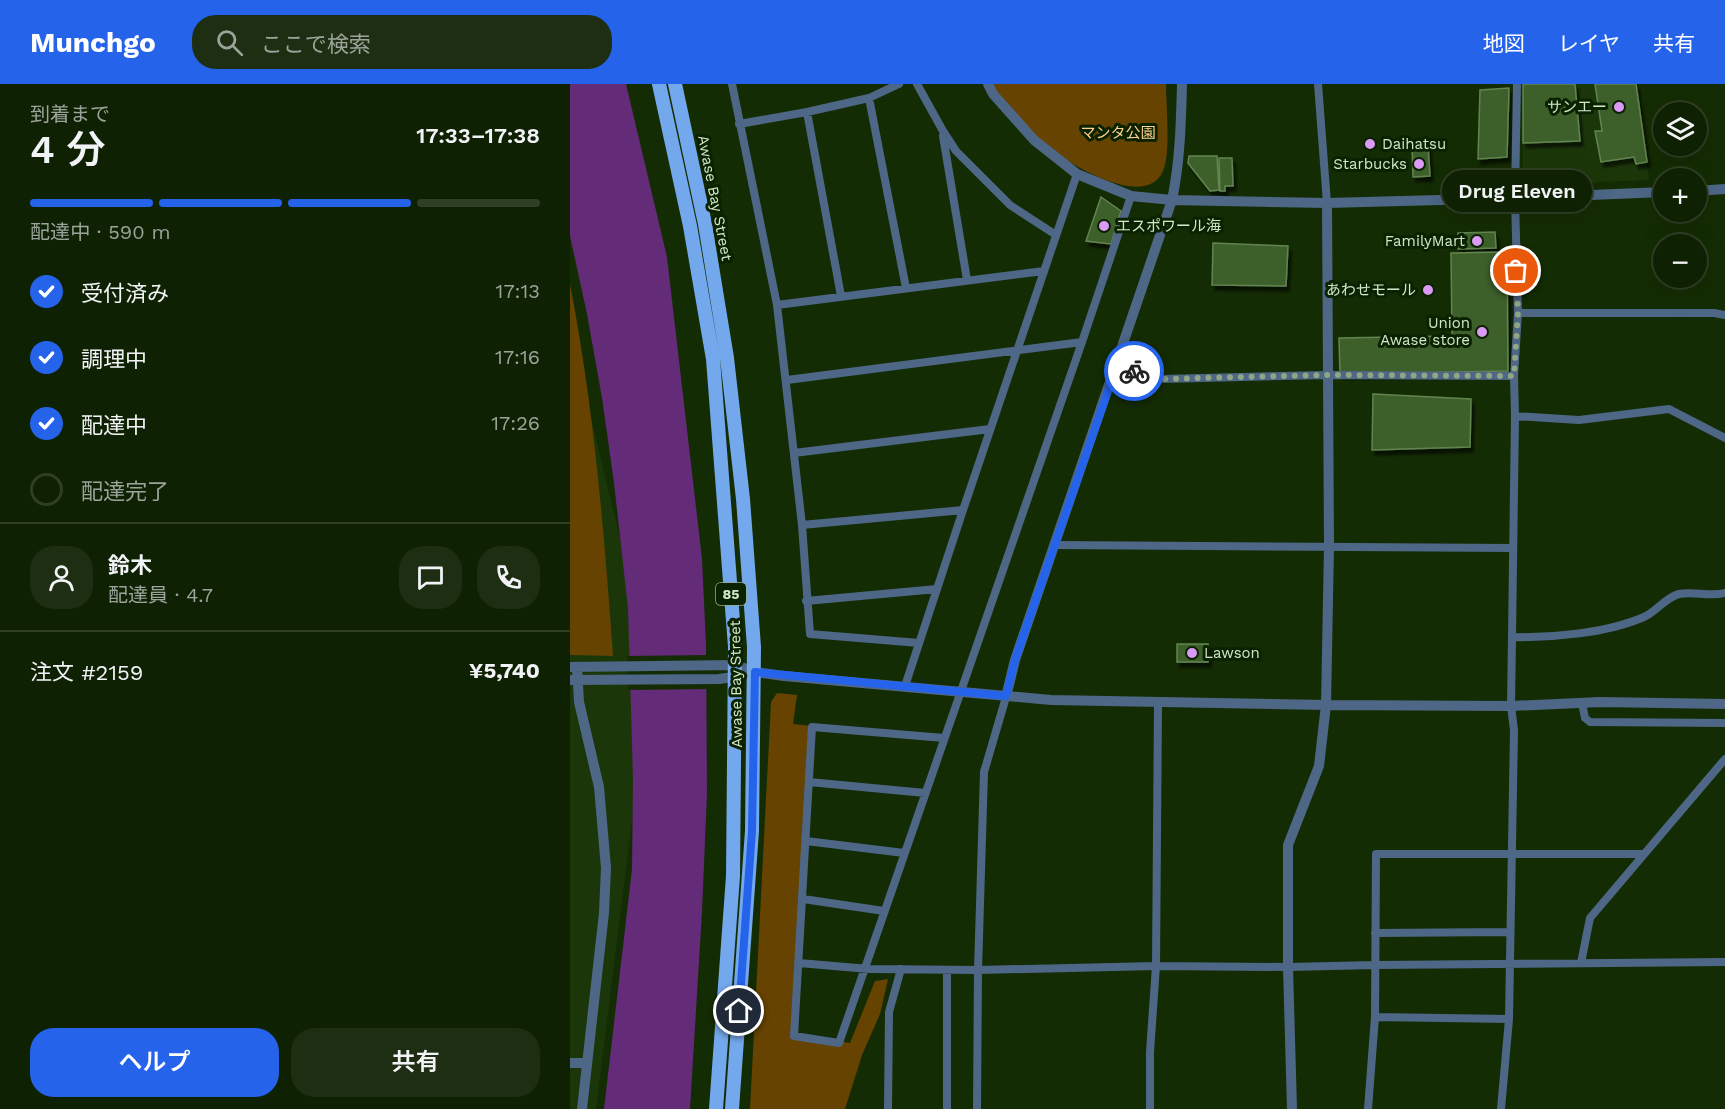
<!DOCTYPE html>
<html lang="ja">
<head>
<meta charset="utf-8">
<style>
	:root { --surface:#0f2103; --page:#1d2e12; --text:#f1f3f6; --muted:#9ba39a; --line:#2f3e25; --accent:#2563eb }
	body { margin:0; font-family:"Work Sans","Noto Sans JP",sans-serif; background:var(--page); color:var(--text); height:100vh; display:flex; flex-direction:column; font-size:22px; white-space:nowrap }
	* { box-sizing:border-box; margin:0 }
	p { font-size:20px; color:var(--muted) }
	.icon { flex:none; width:33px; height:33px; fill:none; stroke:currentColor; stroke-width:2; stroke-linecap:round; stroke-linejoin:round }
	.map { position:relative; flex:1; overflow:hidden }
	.sheet { display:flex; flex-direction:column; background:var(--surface); width:570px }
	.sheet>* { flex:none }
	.fabs { position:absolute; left:1083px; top:18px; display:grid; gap:12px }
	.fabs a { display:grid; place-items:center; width:54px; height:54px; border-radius:50%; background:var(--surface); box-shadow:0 6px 24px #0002,0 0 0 2px var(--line); font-size:30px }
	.pin { position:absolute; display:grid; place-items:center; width:51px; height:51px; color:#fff; margin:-26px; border:3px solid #fff; border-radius:50%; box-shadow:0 2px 6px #0007 }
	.courier { position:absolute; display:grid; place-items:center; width:60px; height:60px; margin:-30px; border:4px solid #2563eb; border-radius:50%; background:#fff; color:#222; box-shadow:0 2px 8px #0007 }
	.bubble { position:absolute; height:42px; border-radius:21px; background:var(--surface); box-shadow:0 6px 24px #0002,0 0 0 2px var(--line); font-size:20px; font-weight:600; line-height:42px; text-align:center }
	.head em { font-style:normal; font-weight:600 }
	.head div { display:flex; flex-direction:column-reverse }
	.head { display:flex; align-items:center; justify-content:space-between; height:102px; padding:0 30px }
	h1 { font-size:39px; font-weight:600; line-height:45px }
	.bar { display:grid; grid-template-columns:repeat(4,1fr); gap:9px 6px; align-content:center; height:72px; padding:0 30px }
	.bar i { height:8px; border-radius:4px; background:var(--line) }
	.bar .current { background:var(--accent) }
	.bar p { grid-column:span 4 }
	.line { display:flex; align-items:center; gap:15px; padding:0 30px; border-top:2px solid var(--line) }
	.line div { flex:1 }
	.round { display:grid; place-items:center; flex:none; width:63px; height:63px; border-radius:24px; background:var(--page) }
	ol { padding:0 30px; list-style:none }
	li { display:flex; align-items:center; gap:18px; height:66px }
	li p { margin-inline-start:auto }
	li .icon { padding:6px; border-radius:50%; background:var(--accent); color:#fff; stroke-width:4 }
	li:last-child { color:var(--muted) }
	li i { width:33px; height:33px; border:3px solid var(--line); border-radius:50% }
	.cta { display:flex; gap:12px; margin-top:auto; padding:12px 30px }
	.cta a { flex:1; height:69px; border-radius:24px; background:var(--accent); color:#fff; font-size:24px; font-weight:600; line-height:69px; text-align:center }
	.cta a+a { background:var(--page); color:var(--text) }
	header { display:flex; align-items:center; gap:36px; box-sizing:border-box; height:84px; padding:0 30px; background:var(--accent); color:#fff }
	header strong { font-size:28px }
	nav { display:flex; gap:33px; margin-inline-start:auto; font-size:21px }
	.search { width:420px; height:54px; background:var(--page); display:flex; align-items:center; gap:15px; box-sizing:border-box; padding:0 21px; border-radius:24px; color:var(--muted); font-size:22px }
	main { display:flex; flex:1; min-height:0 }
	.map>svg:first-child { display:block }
	.built { fill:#1b3709 }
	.green { fill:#664300 }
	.water { fill:#632b78 }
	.pier { fill:#142c04 }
	.building { fill:#3e5f2b; stroke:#628550; stroke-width:1.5; filter:url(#shadow) }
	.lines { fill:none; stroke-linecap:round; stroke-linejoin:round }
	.minor { stroke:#4e6787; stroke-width:8 }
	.tertiary { stroke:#4e6787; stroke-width:10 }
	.primary { stroke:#74a8ec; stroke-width:14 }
	.done { stroke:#90a584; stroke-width:6; stroke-dasharray:0 10.8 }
	.route { stroke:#2563eb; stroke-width:8 }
	.poi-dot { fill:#da9af6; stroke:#0a2200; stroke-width:2 }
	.labels { text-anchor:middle; stroke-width:6; stroke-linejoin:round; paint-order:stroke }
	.shield { fill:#0a2200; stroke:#96ab8d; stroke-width:1.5 }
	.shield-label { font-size:14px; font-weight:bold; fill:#d2e6c9 }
	.poi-label { font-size:15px; fill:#d2e6c9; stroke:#0a2200; text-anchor:end }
	.park-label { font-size:15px; fill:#ffd08e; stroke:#0a2200 }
	.street-label { font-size:15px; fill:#d2e6c9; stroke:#0a2200 }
</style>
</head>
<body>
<header>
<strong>Munchgo</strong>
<div class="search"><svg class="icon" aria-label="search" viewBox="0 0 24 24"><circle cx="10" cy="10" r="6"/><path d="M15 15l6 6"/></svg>ここで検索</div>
<nav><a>地図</a><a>レイヤ</a><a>共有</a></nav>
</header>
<main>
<section class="sheet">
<div class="head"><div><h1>4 分</h1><p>到着まで</p></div><em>17:33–17:38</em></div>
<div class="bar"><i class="current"></i><i class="current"></i><i class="current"></i><i></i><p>配達中 · 590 m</p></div>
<ol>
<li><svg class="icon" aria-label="check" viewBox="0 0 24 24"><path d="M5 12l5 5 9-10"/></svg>受付済み<p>17:13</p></li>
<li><svg class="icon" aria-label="check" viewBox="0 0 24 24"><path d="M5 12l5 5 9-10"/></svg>調理中<p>17:16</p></li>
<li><svg class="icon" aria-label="check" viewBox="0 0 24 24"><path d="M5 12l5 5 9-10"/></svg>配達中<p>17:26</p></li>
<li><i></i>配達完了</li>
</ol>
<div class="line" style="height:108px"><a class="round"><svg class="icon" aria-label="person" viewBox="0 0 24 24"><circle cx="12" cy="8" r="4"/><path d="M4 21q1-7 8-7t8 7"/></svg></a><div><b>鈴木</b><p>配達員 · 4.7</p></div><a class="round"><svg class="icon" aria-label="chat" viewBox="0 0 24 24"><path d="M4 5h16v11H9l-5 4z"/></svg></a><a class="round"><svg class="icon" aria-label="phone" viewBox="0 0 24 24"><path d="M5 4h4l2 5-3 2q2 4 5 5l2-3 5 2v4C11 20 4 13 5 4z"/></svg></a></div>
<div class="line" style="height:78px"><div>注文 #2159</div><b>¥5,740</b></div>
<div class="cta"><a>ヘルプ</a><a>共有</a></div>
</section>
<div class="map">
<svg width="1155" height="1025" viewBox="0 0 1155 1025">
	<defs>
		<filter id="shadow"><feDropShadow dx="3" dy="5" stdDeviation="1.5" flood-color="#0009"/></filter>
	</defs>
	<rect width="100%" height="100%" fill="#142c04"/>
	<path class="built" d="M1005 0H1066L1079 96 953 101V59L1010 57Z
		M0 247 81 583 26 1025H0Z"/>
	<path class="green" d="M421 0H596C596 21 601 69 593 87 574 130 486 73 466 53 450 36 436 17 421 0Z
		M0 200C24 324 34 446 43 572L0 571Z
		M207 609 227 611 223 640 242 642 222 950 280 959 305 897 318 895 310 930 292 971 275 1025H180L201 618Z"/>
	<path class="water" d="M0 0H56L97 173 132 475 136 561 137 709 132 828 120 1025H34L62 785 63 695 58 524 44 399 32 314 17 230 0 152Z"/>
	<path class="pier" d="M139 571V605L58 606 57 572Z"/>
	<path class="building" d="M953 0H1005L1010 57 953 59Z
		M1025 0H1066L1077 78 1066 80 1064 73 1031 78 1025 47H1032Z
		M939 4 937 73 908 75 910 6Z
		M858 62 860 92 843 93 842 63Z
		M619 72H647L649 106 640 107 618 79Z
		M649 74H662L663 102H655V107H650Z
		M531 113 551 127 541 160 516 157Z
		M925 148 926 164 888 165V149Z
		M643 159 718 162 716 202 642 201Z
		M937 168 938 287 770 290 769 254 882 252 881 169Z
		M803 310 901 315 900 363 802 366Z
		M607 560H638V578H607Z"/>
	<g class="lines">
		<path class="minor" d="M162 0 207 221 232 441 240 550 349 559
			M347 0 373 47 386 67 440 121 486 151
			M748 0 757 119
			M299 14 336 204
			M237 28 271 212
			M169 40 237 28 299 14 329 0
			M373 52 397 196
			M207 221 474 187
			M948 229H1144L1155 231
			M547 281 591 295 757 291 944 292
			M217 296 512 258
			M945 332 1009 336 1099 325 1155 354
			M224 369 420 345
			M232 441 393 426
			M485 461 943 464
			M236 517 367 505
			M942 553C982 554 1037 549 1074 533 1086 528 1096 513 1109 510 1124 507 1140 513 1155 509
			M335 602 393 426 507 90
			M1012 619 1015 634 1020 638 1155 639
			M374 654 242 643 224 952 269 959 512 258 561 112
			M239 698 355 709
			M236 757 334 769
			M233 815 314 827
			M805 849 940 848
			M229 879 299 885 408 886 586 882 718 883 805 881 1155 878
			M1011 879 1020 834 1155 675
			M377 886V1025
			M805 933 939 935
			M318 1025 319 928 331 885
			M407 1025 408 886 414 688 436 613
			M580 1025V968L586 882 588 619
			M798 1025 805 933 806 770H1073
			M931 1025 939 935 944 646 941 622 942 553 945 332 944 292 948 229 945 114 947 0"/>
		<path class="tertiary" d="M418 0 423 10 464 56 507 90 561 112 602 116 757 119 945 114 1094 108
			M1126 107 1155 105
			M0 583 165 581 185 588 214 592 481 616 756 621 941 622 1030 618 1155 620
			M7 583 9 618 29 703 36 784 34 829 12 1025
			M0 596 149 595 170 592
			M436 613 445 576 602 116C610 78 611 39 612 0
			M0 979H17
			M722 1025 718 883V761L749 682 756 621 759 462 757 119"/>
		<path class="primary" d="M89 0 120 142 143 275 165 563 163 792 146 1025
			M105 0 135 140 157 274 173 415 184 563 182 747 162 1025"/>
	</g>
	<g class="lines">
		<path class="done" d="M564 287 591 295 757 291 944 292 948 229 946 187"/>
		<path class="route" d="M169 927 182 747 185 588 436 612 445 576 547 281 564 287"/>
	</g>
	<g class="poi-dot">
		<circle cx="1049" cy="23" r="6"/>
		<circle cx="800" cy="60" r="6"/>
		<circle cx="849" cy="80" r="6"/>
		<circle cx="534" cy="142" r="6"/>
		<circle cx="907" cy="157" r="6"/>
		<circle cx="858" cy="206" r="6"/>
		<circle cx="912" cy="248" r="6"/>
		<circle cx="622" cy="569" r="6"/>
	</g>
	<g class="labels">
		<rect class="shield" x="146" y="499" width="30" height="22" rx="4.5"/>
		<g class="shield-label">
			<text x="161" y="515">85</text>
		</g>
		<g class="poi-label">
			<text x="1037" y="28">サンエー</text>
			<text x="812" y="65" text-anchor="start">Daihatsu</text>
			<text x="837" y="85">Starbucks</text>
			<text x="546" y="147" text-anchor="start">エスポワール海</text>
			<text x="895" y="162">FamilyMart</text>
			<text x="846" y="211">あわせモール</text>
			<text x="900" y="244">Union<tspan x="900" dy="17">Awase store</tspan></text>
			<text x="634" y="574" text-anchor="start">Lawson</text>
		</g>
		<g class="park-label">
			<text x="548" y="54">マンタ公園</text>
		</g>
		<g class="street-label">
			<text transform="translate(145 114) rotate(79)" y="5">Awase Bay Street</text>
			<text transform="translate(166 600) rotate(-91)" y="5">Awase Bay Street</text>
		</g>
	</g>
</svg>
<div class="fabs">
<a><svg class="icon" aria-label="layers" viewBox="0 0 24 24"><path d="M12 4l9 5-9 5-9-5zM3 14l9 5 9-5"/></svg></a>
<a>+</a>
<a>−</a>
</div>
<div class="pin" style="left:946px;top:187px;background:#ea580c"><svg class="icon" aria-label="bag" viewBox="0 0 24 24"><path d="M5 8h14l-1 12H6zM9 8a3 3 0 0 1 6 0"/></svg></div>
<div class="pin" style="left:169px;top:927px;background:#1f2937"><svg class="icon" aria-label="home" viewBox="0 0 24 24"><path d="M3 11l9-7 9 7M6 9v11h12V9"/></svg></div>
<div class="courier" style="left:564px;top:287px"><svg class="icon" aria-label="bike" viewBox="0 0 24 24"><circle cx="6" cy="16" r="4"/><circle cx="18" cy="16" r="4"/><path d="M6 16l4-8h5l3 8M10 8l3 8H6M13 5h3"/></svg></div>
<div class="bubble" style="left:872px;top:86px;width:150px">Drug Eleven</div>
</div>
</main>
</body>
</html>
